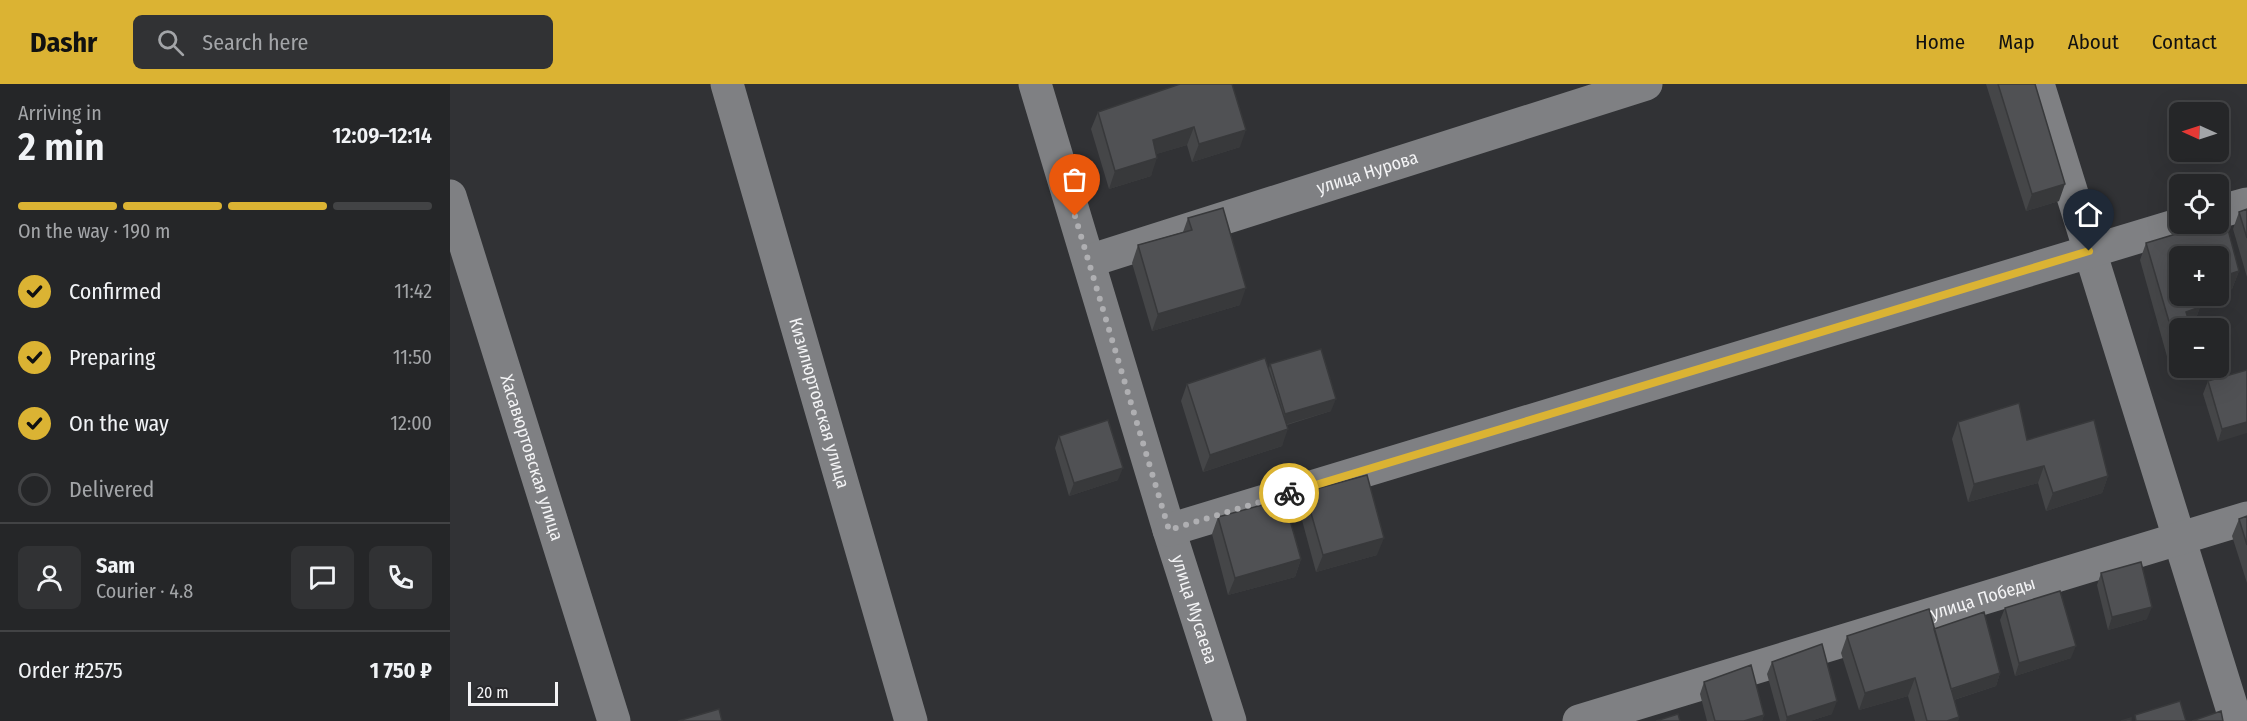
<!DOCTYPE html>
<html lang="en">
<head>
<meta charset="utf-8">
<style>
	:root { --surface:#252628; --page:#313234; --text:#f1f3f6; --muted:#a3a5a8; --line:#424345; --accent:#dbb333 }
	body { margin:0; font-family:"Fira Sans Condensed",sans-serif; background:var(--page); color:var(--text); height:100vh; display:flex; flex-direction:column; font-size:22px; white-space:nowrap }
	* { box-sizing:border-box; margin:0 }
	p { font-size:20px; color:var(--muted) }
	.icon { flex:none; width:33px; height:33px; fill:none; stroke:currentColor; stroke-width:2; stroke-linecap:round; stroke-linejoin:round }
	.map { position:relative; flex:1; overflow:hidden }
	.side { display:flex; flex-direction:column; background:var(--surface); width:450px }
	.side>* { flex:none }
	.needle { width:39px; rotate:273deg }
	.tools { position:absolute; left:1719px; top:18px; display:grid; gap:12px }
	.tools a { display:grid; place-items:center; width:60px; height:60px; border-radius:9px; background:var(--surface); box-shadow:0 6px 24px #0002,0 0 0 2px var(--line); font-size:30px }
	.scale { position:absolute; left:18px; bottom:15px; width:90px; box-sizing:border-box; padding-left:6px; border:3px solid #f3f3f5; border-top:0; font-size:16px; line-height:21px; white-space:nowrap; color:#f3f3f5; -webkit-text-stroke:4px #28282b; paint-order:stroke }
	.pin { position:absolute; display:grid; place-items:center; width:51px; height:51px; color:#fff; margin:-62px -26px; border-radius:50% 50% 50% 0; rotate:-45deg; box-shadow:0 0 6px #0007 }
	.pin .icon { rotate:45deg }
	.courier { position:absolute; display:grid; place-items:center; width:60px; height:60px; margin:-30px; border:4px solid #dbb333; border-radius:50%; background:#fff; color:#222; box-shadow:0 2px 8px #0007 }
	.head em { font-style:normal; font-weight:600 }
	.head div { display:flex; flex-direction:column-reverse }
	.head { display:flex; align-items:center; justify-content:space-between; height:102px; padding:0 18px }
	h1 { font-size:39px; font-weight:600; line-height:45px }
	.bar { display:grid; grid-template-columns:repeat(4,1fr); gap:9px 6px; align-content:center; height:72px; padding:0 18px }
	.bar i { height:8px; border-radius:4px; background:var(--line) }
	.bar .on { background:var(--accent) }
	.bar p { grid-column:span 4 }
	.line { display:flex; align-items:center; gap:15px; padding:0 18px; border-top:2px solid var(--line) }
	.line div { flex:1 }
	.round { display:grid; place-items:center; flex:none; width:63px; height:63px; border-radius:9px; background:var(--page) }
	ol { padding:0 18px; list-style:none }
	li { display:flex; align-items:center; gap:18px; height:66px }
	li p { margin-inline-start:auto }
	li .icon { padding:6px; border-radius:50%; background:var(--accent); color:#111; stroke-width:4 }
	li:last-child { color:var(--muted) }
	li i { width:33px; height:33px; border:3px solid var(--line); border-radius:50% }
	header { display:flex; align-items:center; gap:36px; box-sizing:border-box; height:84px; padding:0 30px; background:var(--accent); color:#111 }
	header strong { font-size:28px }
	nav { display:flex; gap:33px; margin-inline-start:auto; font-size:21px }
	.search { width:420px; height:54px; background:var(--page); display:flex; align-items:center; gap:15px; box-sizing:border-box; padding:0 21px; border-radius:9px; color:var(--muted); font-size:22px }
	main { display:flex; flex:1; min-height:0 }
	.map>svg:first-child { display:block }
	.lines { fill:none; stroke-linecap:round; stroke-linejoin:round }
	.minor { stroke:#7f8083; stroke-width:33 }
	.wall { fill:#454648 }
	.shaded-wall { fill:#38393b }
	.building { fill:#505154; stroke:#38393b; stroke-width:1.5 }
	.done { stroke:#afafb2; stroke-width:6; stroke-dasharray:0 10.8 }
	.route { stroke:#dbb333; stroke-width:8 }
	.labels { text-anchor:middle; stroke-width:6; stroke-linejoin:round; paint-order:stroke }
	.street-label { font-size:18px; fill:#f3f3f5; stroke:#28282b }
</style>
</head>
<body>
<header>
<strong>Dashr</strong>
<div class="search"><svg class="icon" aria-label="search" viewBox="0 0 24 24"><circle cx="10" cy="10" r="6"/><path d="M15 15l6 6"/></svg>Search here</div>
<nav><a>Home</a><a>Map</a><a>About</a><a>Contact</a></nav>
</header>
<main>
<section class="side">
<div class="head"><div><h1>2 min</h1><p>Arriving in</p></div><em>12:09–12:14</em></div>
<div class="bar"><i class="on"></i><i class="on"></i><i class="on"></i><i></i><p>On the way · 190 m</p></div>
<ol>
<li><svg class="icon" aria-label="check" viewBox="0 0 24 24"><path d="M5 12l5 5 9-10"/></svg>Confirmed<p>11:42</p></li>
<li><svg class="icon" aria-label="check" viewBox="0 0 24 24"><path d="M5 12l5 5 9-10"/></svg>Preparing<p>11:50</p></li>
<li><svg class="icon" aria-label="check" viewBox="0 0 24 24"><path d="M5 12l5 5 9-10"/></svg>On the way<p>12:00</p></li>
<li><i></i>Delivered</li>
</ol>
<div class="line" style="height:108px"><a class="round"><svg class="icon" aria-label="person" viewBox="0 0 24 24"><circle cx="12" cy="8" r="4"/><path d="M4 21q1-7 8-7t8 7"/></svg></a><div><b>Sam</b><p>Courier · 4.8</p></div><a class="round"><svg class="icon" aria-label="chat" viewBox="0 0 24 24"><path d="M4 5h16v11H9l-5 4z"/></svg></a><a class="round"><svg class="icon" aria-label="phone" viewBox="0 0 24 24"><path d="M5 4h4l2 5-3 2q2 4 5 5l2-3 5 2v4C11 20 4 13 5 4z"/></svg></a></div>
<div class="line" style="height:78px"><div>Order #2575</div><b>1 750 ₽</b></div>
</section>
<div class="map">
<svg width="1797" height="637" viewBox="0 0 1797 637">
	<rect width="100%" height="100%" fill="#313235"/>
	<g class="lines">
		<g class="minor">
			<path id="s1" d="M277 0 461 637"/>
			<path id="s2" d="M585 0 719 446 780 637"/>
			<path d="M1588 0 1786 637"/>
			<path id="s3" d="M0 112 164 637"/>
			<path d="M1768 128 1797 120"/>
			<path id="s4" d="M639 177 1196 0"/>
			<path d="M719 446 1731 140"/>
			<path id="s5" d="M1129 637 1797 434"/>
		</g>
	</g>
	<path class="wall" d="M730 0 790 63 742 78 737 61 706 70 701 92 659 105 641 45 648 28Z
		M1536 0H1585L1609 117 1576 127Z
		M1797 125V193L1783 145 1789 128Z
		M738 134 790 221 702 247 682 179 688 161 733 148Z
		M1775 134 1789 187 1782 205 1768 209V172H1730V212H1762L1748 216 1750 223 1744 240 1740 242 1741 244H1730V271L1718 276 1690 176 1696 159 1759 140H1768V136Z
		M820 280 881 327 837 341 832 362 753 388 731 317 737 300 819 285Z
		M1797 286 1768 358 1753 310 1758 297Z
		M1508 338 1577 356 1658 392 1652 409 1596 427 1588 399 1518 418 1502 355Z
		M609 352 668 396 619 412 605 364Z
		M855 408 927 471 866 488 849 425Z
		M1797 432V499L1782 452 1789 435Z
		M768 433 851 475 845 493 778 511 762 450Z
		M1651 489 1697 535 1658 546 1647 501Z
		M1555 524 1621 574 1565 592 1550 536Z
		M1484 545 1550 589 1546 602 1504 616 1509 633 1508 637H1465L1458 612 1409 626 1391 569 1397 552Z
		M1322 578 1382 630 1360 637H1330L1317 590Z
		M1254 598 1314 631 1312 637H1257L1250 610Z"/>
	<path class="shaded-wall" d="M744 43 737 61 697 73 703 56Z
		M796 46 790 63 742 78 749 60Z
		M707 74 701 92 659 105 665 87Z
		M1615 100 1609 117 1576 127 1582 110Z
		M1789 187 1782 205 1768 209V194Z
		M796 204 790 221 702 247 708 230Z
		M1741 212H1762L1739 219Z
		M1750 223 1744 240 1733 244 1736 228Z
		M1730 256V271L1718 276 1725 258Z
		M886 315 881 327 831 342 835 330Z
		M1797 338V349L1768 358 1772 345Z
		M838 345 832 362 753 388 760 371Z
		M1594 382 1588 399 1518 418 1524 400Z
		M673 384 668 396 619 412 624 399Z
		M1658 392 1652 409 1596 427 1603 409Z
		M934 454 927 471 866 488 873 471Z
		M851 475 845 493 778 511 785 494Z
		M1702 523 1697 535 1658 546 1662 533Z
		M1626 562 1621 574 1565 592 1569 579Z
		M1550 589 1546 602 1497 618 1501 606Z
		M1465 594 1458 612 1409 626 1415 609Z
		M1387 617 1382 630 1360 637H1336L1337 633Z
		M1314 631 1312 637H1294Z
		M1509 633 1508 637H1497Z"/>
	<path class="building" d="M730 0H782L796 46 749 60 744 43 703 56 707 74 665 87 648 28Z
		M1548 0H1585L1615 100 1582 110Z
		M773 124 796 204 708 230 688 161 742 146 738 134Z
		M1797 125V154L1789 128Z
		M1775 134 1789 187 1768 194V172H1730V212H1747L1750 223 1736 228 1741 244H1730V256L1725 258 1696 159 1759 140H1768V136Z
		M871 265 886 315 835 330 820 280Z
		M815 274 838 345 760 371 737 300Z
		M1797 286V338L1772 345 1758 297Z
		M1569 319 1577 356 1644 336 1658 392 1603 409 1594 382 1524 400 1508 338Z
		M658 336 673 384 624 399 609 352Z
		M917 391 934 454 873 471 855 408Z
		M834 415 851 475 785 494 768 433Z
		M1797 432V461L1789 435Z
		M1691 478 1702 523 1662 533 1651 489Z
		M1610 507 1626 562 1569 579 1555 524Z
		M1479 525 1509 633 1497 637H1477L1465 594 1415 609 1397 552Z
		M1534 528 1550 589 1501 605 1484 545Z
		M1372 560 1387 617 1337 633 1322 578Z
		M1301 581 1314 631 1294 637H1265L1254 598Z
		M1730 617 1736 637H1686L1685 631Z
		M269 625 272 637H228Z
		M1771 627 1773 637H1742Z
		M1228 630 1230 637H1206Z
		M1681 634V637H1671Z"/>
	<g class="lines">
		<path class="done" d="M625 132 719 446 839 409"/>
		<path class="route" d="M839 409 1639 167"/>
	</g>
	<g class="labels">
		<g class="street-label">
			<text dy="6" stroke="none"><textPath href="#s4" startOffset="292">улица Нурова</textPath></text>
			<text dy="6" stroke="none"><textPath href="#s1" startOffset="332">Кизилюртовская улица</textPath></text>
			<text dy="6" stroke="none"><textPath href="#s3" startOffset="274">Хасавюртовская улица</textPath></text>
			<text dy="6" stroke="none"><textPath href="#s5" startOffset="422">улица Победы</textPath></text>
			<text dy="6" stroke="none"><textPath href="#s2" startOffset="549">улица Мусаева</textPath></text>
		</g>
	</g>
</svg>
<div class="tools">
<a><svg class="needle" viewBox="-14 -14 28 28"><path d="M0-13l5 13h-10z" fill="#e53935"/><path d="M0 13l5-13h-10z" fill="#a3a5a8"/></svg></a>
<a><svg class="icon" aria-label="locate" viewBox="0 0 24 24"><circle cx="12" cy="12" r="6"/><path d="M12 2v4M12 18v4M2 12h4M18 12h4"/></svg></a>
<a>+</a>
<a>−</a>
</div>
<div class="scale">20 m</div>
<div class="pin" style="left:625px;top:132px;background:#ea580c"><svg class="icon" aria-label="bag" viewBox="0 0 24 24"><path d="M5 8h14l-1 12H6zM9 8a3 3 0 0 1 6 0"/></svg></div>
<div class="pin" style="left:1639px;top:167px;background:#1f2937"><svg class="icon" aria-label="home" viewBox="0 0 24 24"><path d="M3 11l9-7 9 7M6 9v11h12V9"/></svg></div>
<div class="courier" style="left:839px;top:409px"><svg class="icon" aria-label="bike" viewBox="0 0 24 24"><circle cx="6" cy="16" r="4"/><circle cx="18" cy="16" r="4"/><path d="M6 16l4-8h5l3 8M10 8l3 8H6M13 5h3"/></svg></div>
</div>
</main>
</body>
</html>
